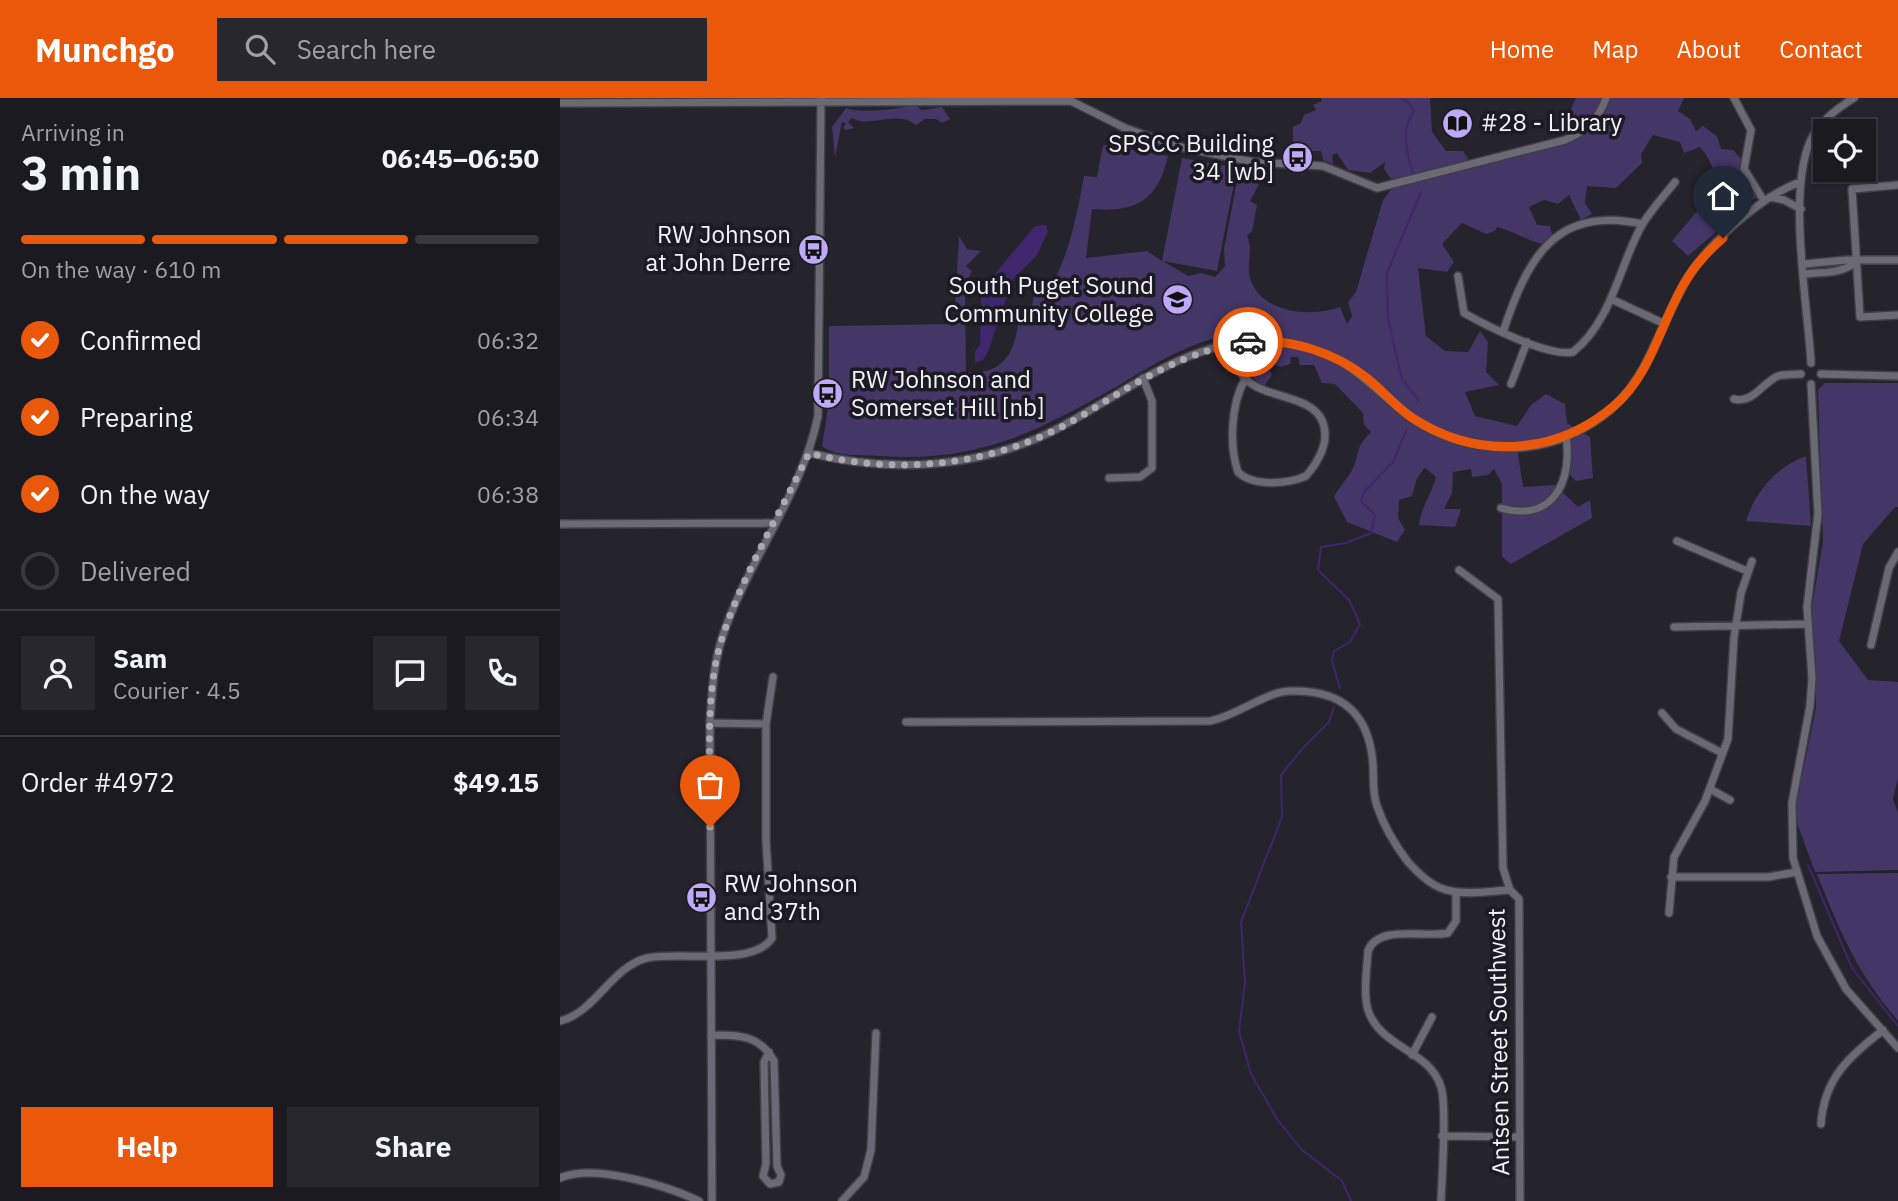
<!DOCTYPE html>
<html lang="en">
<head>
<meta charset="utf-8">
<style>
	:root { --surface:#1c1a21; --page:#29272e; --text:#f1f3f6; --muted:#a0a1a5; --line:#3a383f; --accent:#ea580c }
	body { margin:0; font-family:"IBM Plex Sans",sans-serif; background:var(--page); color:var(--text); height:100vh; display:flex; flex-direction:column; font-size:26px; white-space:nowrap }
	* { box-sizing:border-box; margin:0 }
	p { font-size:23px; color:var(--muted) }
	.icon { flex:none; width:38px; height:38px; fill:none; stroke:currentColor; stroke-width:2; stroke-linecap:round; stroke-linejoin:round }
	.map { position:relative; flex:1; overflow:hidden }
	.details { display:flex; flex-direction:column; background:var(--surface); width:560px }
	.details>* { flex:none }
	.controls { position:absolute; left:1253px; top:21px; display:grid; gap:14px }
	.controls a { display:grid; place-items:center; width:63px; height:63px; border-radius:0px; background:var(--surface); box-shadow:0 2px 5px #0004,0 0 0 2px var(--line); font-size:35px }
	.pin { position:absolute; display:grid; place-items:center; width:60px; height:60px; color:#fff; margin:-72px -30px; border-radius:50% 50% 50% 0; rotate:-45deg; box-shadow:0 0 7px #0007 }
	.pin .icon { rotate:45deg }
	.courier { position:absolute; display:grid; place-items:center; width:70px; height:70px; margin:-35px; border:5px solid #ea580c; border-radius:50%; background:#fff; color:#222; box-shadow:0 2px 9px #0007 }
	.head em { font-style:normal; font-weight:700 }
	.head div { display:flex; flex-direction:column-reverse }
	.head { display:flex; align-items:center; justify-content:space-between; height:119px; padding:0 21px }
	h1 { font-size:46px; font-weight:700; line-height:52px }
	.bar { display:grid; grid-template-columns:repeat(4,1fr); gap:10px 7px; align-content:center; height:84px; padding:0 21px }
	.bar i { height:9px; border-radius:5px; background:var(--line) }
	.bar .active { background:var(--accent) }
	.bar p { grid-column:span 4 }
	.line { display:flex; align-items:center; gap:18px; padding:0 21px; border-top:2px solid var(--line) }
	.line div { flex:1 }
	.round { display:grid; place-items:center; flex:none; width:74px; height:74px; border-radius:0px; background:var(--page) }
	ol { padding:0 21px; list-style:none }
	li { display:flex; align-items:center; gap:21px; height:77px }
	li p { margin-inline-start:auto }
	li .icon { padding:7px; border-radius:50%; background:var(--accent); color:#fff; stroke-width:4 }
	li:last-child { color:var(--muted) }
	li i { width:38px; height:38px; border:4px solid var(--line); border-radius:50% }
	.primary-button { display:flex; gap:14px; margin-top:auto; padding:14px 21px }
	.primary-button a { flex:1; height:80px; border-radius:0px; background:var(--accent); color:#fff; font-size:28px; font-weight:700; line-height:80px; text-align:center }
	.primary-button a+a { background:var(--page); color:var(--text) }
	header { display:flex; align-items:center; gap:42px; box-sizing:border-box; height:98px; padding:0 35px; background:var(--accent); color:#fff }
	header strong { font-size:33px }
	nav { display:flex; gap:38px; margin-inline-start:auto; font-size:24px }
	.search { width:490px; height:63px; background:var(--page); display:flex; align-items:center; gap:18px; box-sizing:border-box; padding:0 24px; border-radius:0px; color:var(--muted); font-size:26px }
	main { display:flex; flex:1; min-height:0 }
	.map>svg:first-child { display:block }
	.green { fill:#443666 }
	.water { fill:#3f266d }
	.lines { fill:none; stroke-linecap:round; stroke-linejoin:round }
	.stream { stroke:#3f266d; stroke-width:2 }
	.minor-casing { stroke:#413f46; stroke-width:10 }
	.minor { stroke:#6b6974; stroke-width:7 }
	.done { stroke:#acaab1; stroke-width:7; stroke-dasharray:0 12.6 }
	.route { stroke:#ea580c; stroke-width:9 }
	.labels { text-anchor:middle; stroke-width:7; stroke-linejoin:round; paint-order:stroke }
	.poi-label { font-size:24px; fill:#f4f2f9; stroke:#1c1a22; text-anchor:start }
	.street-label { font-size:24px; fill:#f4f2f9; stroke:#1c1a22 }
</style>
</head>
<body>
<header>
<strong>Munchgo</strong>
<div class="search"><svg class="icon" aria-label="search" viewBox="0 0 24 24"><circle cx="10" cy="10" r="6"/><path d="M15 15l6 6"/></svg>Search here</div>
<nav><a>Home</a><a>Map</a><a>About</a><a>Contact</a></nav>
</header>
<main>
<section class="details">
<div class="head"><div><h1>3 min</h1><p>Arriving in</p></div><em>06:45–06:50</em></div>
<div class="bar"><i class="active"></i><i class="active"></i><i class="active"></i><i></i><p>On the way · 610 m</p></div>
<ol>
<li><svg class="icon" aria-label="check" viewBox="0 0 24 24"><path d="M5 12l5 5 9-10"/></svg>Confirmed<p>06:32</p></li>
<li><svg class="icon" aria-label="check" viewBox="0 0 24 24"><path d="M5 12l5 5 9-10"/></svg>Preparing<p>06:34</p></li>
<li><svg class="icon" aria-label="check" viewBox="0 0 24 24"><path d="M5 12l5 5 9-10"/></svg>On the way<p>06:38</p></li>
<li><i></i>Delivered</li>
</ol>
<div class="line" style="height:126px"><a class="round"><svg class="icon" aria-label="person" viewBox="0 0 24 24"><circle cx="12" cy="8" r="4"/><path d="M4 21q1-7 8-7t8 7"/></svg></a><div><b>Sam</b><p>Courier · 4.5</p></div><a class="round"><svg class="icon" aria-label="chat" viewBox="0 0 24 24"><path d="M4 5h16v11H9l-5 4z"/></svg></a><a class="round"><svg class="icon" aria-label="phone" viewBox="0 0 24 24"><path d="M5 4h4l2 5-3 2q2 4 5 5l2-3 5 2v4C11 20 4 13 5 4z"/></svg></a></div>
<div class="line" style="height:91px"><div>Order #4972</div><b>$49.15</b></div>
<div class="primary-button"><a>Help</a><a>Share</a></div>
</section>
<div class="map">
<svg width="1338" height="1103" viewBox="0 0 1338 1103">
	<rect width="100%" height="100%" fill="#25232c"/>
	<path class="green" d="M761 0H870L872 34 886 53H903L908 60 903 69 1005 42V24L1016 0H1124L1118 13 1130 21 1136 33 1143 28 1157 38 1161 51 1173 52 1183 63 1199 97 1128 158 1112 143 1139 111 1132 98 1149 99C1156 78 1155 67 1140 49L1124 55 1120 44 1093 37 1081 56 1082 65 1056 90 1027 88 1025 105 1032 116 1021 122 1009 97 998 106 984 102 969 109 977 127 990 128 992 136 982 146C965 142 954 133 937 129L935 133 926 136 902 125 882 146 894 164 887 174 858 170 866 238 885 253 908 254 920 233 928 244 926 274 939 287 905 294 915 318 957 328 971 307 986 296 1005 306 1007 325 1030 339 1033 380 1016 383 1007 374 1006 339 957 349 963 389 995 387 1018 409 1030 402 1032 420 951 466 942 459V386L934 371 928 377 912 379 911 371 893 374 892 395 884 411H901L895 429 859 427C861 409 871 397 876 379L865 370 857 380 852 398 839 402 838 420 845 432 837 444 787 424 774 399C779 388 788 381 793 370 801 352 794 351 811 334L804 327 803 315 775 286 762 285 754 267H740L738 259H731L730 266 720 269 707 263 712 277 704 288C683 275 684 256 684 235 640 238 597 264 561 286 477 334 419 365 319 358 302 357 275 359 262 348L269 303V228L394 226 399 138 407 151 421 153 406 168 412 173 405 188 406 274C448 278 458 247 459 211L472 207 476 188 494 183C511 149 517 115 524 78L537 79 543 47 608 58C598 102 576 115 532 111L526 160 587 153 602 163 622 60 677 70 657 173 603 163 628 178 641 175 655 179 665 168 664 151 678 78 682 68 691 71 692 77 699 86 690 103 697 107 692 133 687 138C694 152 686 166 690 180 700 215 751 220 780 209L787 226 792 218 788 204 796 194 823 102 834 88 851 83 849 78 832 82 824 71 825 64 810 75 788 72 777 55 772 57 773 66 763 62 761 53H741L733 44V29L741 25 744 17 756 12 753 7 762 3Z
		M353 6 362 12 382 9 390 21 382 25 376 21H365L356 27C337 11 309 31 292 20L288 24 294 30 286 32 283 30 286 25 282 24 275 59 272 29 286 10C296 15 343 12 353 6Z
		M1265 285H1338V409H1335L1303 446 1279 543 1308 582 1338 584V680L1333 701 1338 715V772L1255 774 1234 717 1256 610V564L1249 526 1263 443 1258 292Z
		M1246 358 1251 428 1186 423C1195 394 1216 369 1246 358Z
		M1338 775V923C1296 873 1281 836 1257 776Z"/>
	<path class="water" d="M481 127H486L488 133 477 157 453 181 429 251 424 261 415 265V253L420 247 421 192 474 129Z"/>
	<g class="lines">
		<path class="stream" d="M840 0 848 4 854 13C840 33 847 51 852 74
			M859 303 842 281 828 221 827 175 861 94
			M780 590 772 563 774 553 790 544 800 526 789 502 758 472 761 449 786 445 811 435 815 417 801 403 804 394 833 364 846 333
			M774 609 769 624 742 651 721 677 722 719 681 824 685 885 679 933 691 976 717 1021 741 1051 782 1083 791 1103
			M1248 767 1292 870 1338 928"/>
		<defs>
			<path id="minor" d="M1174 0 1191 32 1184 71 1204 103
				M0 5 511 3 565 30 616 48 693 64 763 68 817 90 1005 42C1025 34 1039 21 1046 0
				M1338 87 1292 91 1300 219 1338 217
				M1210 99 1224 102 1241 111
				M1244 166 1287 162H1338
				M1245 176C1263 174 1283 176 1297 163
				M898 178 904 215C927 228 988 259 1013 254 1052 223 1059 168 1082 127 1091 112 1104 98 1115 84
				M1051 201 1105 226
				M943 234C967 162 994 107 1082 126
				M670 246C671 258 676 271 685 280 706 304 763 294 765 335 766 350 756 367 746 378 728 386 693 389 678 374 669 347 671 306 685 281
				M1251 265C1248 208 1225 83 1254 36 1264 20 1279 9 1294 0
				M1261 276 1338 278
				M951 286 967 244
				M1251 286 1258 416 1247 509 1252 580 1250 608 1232 705 1233 760 1257 838 1286 891 1338 950
				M1174 301C1193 306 1202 285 1218 278 1225 276 1233 277 1241 276
				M249 355C332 375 418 371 495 332 569 294 638 231 727 245 779 253 799 277 837 309 882 348 952 362 1008 338 1083 305 1088 252 1123 188 1143 150 1199 99 1240 84
				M549 380 580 379 592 370V303L583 280
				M941 410C993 425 1013 383 1006 338
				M0 426 216 425
				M1117 443 1187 473
				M899 472 938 501 943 770 950 792 959 801 960 1103
				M1114 529 1246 526
				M1311 547 1329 470 1338 454
				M1102 615 1116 631 1162 655
				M346 624 650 623C676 618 706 594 729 593 780 591 809 614 813 666 814 681 812 694 817 708 824 729 835 747 848 764 860 777 873 790 891 793 909 797 931 793 950 792
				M150 625 206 626
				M1150 691 1170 702
				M1111 779H1208L1237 774
				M1109 815 1114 759 1145 703 1168 641 1174 539 1181 495 1192 463
				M0 923C36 914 51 869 87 860 120 853 194 869 212 840L206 742V626L213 579
				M151 937C178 937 199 936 214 963L217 1068 221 1077 219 1084 210 1086 203 1078 206 1066 204 964 209 954
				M852 957 872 919
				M1261 1026C1264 980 1289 959 1323 932
				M882 1038 960 1039
				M0 1080C34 1065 107 1088 139 1103
				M152 1103 150 625C152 596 153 568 162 540 187 463 242 397 258 318L261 0
				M282 1103 304 1079 311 1052 316 935
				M881 1103C882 1078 887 1009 881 989 870 952 820 950 808 912 803 895 807 871 808 853 818 826 865 840 888 835L896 823V794"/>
		</defs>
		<use href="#minor" class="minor-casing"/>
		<use href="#minor" class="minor"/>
	</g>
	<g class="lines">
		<path class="done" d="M150 729C151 672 145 614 157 559 172 494 220 416 249 355 342 379 440 367 523 317 575 285 625 252 688 244"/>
		<path class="route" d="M688 244C730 240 774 254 807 280 823 293 835 308 851 319 916 362 995 358 1054 308 1092 275 1100 226 1125 184 1135 167 1148 153 1163 140"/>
	</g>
	<defs>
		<symbol id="library-disc" viewBox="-11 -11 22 22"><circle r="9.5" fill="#bda9f5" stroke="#1c1a22"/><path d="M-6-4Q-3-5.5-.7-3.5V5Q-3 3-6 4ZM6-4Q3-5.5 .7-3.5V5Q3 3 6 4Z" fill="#111"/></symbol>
		<symbol id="bus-disc" viewBox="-11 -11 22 22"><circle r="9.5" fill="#bda9f5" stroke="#1c1a22"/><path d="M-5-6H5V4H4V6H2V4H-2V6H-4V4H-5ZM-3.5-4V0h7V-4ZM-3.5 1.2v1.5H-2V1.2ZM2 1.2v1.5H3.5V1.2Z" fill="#111"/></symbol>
		<symbol id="university-disc" viewBox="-11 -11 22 22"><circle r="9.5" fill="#bda9f5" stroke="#1c1a22"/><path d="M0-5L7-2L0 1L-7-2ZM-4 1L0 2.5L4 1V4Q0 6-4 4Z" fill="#111"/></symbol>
	</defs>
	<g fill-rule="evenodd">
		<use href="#library-disc" x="880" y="8" width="35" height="35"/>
		<use href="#bus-disc" x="720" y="42" width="35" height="35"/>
		<use href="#bus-disc" x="236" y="134" width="35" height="35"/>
		<use href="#university-disc" x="600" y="184" width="35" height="35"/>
		<use href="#bus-disc" x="250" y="278" width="35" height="35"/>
		<use href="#bus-disc" x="124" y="782" width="35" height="35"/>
	</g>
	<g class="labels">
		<g class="poi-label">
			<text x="921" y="33">#28 - Library</text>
			<text x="714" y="54" text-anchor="end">SPSCC Building<tspan x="714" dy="28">34 [wb]</tspan></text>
			<text x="231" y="145" text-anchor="end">RW Johnson<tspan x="231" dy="28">at John Derre</tspan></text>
			<text x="594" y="196" text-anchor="end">South Puget Sound<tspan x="594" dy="28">Community College</tspan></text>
			<text x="291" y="290">RW Johnson and<tspan x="291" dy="28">Somerset Hill [nb]</tspan></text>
			<text x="164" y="794">RW Johnson<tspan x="164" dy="28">and 37th</tspan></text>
		</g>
		<g class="street-label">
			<text transform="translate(939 944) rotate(-91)" y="8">Antsen Street Southwest</text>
		</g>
	</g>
</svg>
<div class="controls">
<a><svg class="icon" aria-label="locate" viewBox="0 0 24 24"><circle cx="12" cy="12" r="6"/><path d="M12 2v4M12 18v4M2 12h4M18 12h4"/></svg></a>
</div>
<div class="pin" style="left:150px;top:729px;background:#ea580c"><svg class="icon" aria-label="bag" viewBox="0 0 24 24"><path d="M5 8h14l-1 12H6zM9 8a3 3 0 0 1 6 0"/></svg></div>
<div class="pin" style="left:1163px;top:140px;background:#1f2937"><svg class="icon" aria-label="home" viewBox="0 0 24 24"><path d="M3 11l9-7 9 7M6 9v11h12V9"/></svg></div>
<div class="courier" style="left:688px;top:244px"><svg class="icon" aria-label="car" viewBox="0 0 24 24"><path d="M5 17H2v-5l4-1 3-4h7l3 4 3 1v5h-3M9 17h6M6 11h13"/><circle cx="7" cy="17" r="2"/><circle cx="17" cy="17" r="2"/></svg></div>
</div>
</main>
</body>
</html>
